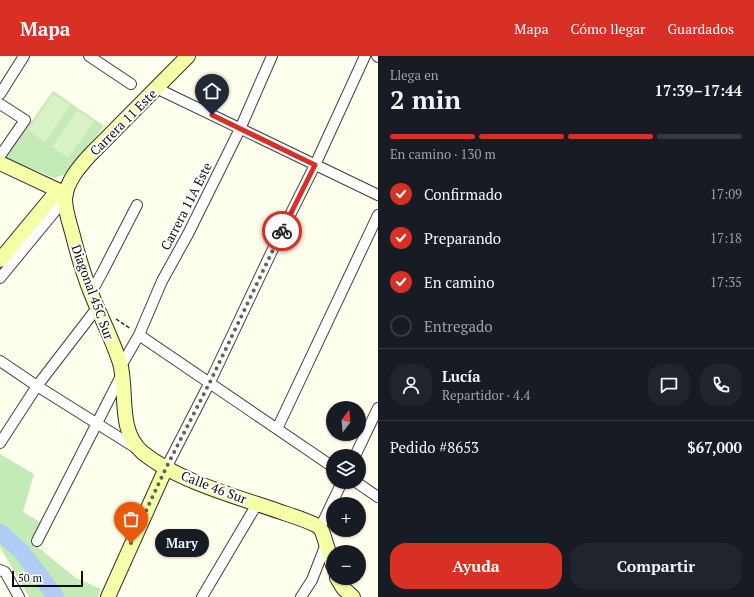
<!DOCTYPE html>
<html lang="es">
<head>
<meta charset="utf-8">
<style>
	:root { --surface:#171b24; --page:#20242c; --text:#f1f3f6; --muted:#9ea1a6; --line:#363941; --accent:#d93025 }
	body { margin:0; font-family:"PT Serif",serif; background:var(--page); color:var(--text); height:100vh; display:flex; flex-direction:column; font-size:15px; white-space:nowrap }
	* { box-sizing:border-box; margin:0 }
	p { font-size:13px; color:var(--muted) }
	.icon { flex:none; width:22px; height:22px; fill:none; stroke:currentColor; stroke-width:2; stroke-linecap:round; stroke-linejoin:round }
	.map { position:relative; flex:1; overflow:hidden }
	.side { display:flex; flex-direction:column; background:var(--surface); width:376px }
	.side>* { flex:none }
	.needle { width:26px; rotate:16deg }
	.buttons { position:absolute; left:326px; top:345px; display:grid; gap:8px }
	.buttons a { display:grid; place-items:center; width:40px; height:40px; border-radius:50%; background:var(--surface); box-shadow:0 1px 3px #0004; font-size:20px }
	.scale { position:absolute; left:12px; bottom:10px; width:71px; box-sizing:border-box; padding-left:4px; border:2px solid #0d0d0d; border-top:0; font-size:11px; line-height:14px; white-space:nowrap; color:#0d0d0d; -webkit-text-stroke:3px #fff; paint-order:stroke }
	.pin { position:absolute; display:grid; place-items:center; width:34px; height:34px; color:#fff; margin:-41px -17px; border-radius:50% 50% 50% 0; rotate:-45deg; box-shadow:0 0 4px #0007 }
	.pin .icon { rotate:45deg }
	.courier { position:absolute; display:grid; place-items:center; width:40px; height:40px; margin:-20px; border:3px solid #d93025; border-radius:50%; background:#fff; color:#222; box-shadow:0 1px 5px #0007 }
	.bubble { position:absolute; height:28px; border-radius:14px; background:var(--surface); box-shadow:0 1px 3px #0004; font-size:13px; font-weight:600; line-height:28px; text-align:center }
	.headline em { font-style:normal; font-weight:600 }
	.headline div { display:flex; flex-direction:column-reverse }
	.headline { display:flex; align-items:center; justify-content:space-between; height:68px; padding:0 12px }
	h1 { font-size:26px; font-weight:600; line-height:30px }
	.bar { display:grid; grid-template-columns:repeat(4,1fr); gap:6px 4px; align-content:center; height:48px; padding:0 12px }
	.bar i { height:5px; border-radius:3px; background:var(--line) }
	.bar .on { background:var(--accent) }
	.bar p { grid-column:span 4 }
	.line { display:flex; align-items:center; gap:10px; padding:0 12px; border-top:1px solid var(--line) }
	.line div { flex:1 }
	.round { display:grid; place-items:center; flex:none; width:42px; height:42px; border-radius:16px; background:var(--page) }
	ol { padding:0 12px; list-style:none }
	li { display:flex; align-items:center; gap:12px; height:44px }
	li p { margin-inline-start:auto }
	li .icon { padding:4px; border-radius:50%; background:var(--accent); color:#fff; stroke-width:4 }
	li:last-child { color:var(--muted) }
	li i { width:22px; height:22px; border:2px solid var(--line); border-radius:50% }
	.cta { display:flex; gap:8px; margin-top:auto; padding:8px 12px }
	.cta a { flex:1; height:46px; border-radius:16px; background:var(--accent); color:#fff; font-size:16px; font-weight:600; line-height:46px; text-align:center }
	.cta a+a { background:var(--page); color:var(--text) }
	header { display:flex; align-items:center; gap:24px; box-sizing:border-box; height:56px; padding:0 20px; background:var(--accent); color:#fff }
	header strong { font-size:19px }
	nav { display:flex; gap:22px; margin-inline-start:auto; font-size:14px }
	main { display:flex; flex:1; min-height:0 }
	.map>svg:first-child { display:block }
	.green { fill:#c4eab5 }
	.pitch { fill:#d9f1c7 }
	.lines { fill:none; stroke-linecap:round; stroke-linejoin:round }
	.river { stroke:#b0ccf7; stroke-width:17 }
	.street-casing { stroke:#404040; stroke-width:12 }
	.secondary-casing { stroke:#2f2f2f; stroke-width:16 }
	.path { stroke:#2f2f2f; stroke-width:1.5; stroke-dasharray:4 2; stroke-linecap:butt }
	.street { stroke:#fff; stroke-width:10 }
	.secondary { stroke:#f4ffa7; stroke-width:14 }
	.done { stroke:#61625b; stroke-width:4; stroke-dasharray:0 7.2 }
	.route { stroke:#d93025; stroke-width:5 }
	.labels { text-anchor:middle; stroke-width:4; stroke-linejoin:round; paint-order:stroke }
	.street-label { font-size:13px; fill:#0d0d0d; stroke:#fff }
</style>
</head>
<body>
<header>
<strong>Mapa</strong>
<nav><a>Mapa</a><a>Cómo llegar</a><a>Guardados</a></nav>
</header>
<main>
<div class="map">
<svg width="378" height="541" viewBox="0 0 378 541">
	<rect width="100%" height="100%" fill="#feffec"/>
	<path class="green" d="M53 35 104 70 66 118 54 122 6 102Z
		M0 398 34 418 23 456 40 466 30 485 76 522 101 533 98 541H29L0 491Z"/>
	<path class="pitch" d="M53 38 70 49 45 86 28 74Z
		M77 54 94 66 68 102 52 91Z"/>
	<g class="lines">
		<path class="river" d="M0 476 21 495 56 541"/>
		<defs>
			<path id="street" d="M89 0 131 28
				M377 0 378 1
				M156 32 378 139
				M0 38 24 0
				M0 48 25 64 0 100
				M0 222 65 143
				M91 237 103 215 137 149
				M139 279 333 411
				M0 305 37 330 136 392
				M121 310 139 279 162 225 188 178 240 73 272 0
				M277 373 378 159
				M0 387 37 330 97 252
				M355 400 378 352
				M166 412 210 326 271 197 315 109 365 0
				M356 426 378 441
				M320 472 342 426
				M37 485 122 318
				M0 514 5 516 19 541
				M202 541 257 448
				M301 541 312 524 326 488"/>
			<path id="secondary" d="M188 0 90 99C79 111 66 126 65 143 65 154 69 165 72 176 77 196 83 217 91 237 100 260 112 282 120 307 128 335 117 374 142 396 177 425 238 441 281 456 293 460 306 464 318 470L322 475 333 509
				M0 107 66 138
				M0 204 58 134
				M337 522 343 532 353 541
				M108 541 166 412"/>
		</defs>
		<use href="#street" class="street-casing"/>
		<use href="#secondary" class="secondary-casing"/>
		<path class="path" d="M116 263 131 273"/>
		<use href="#street" class="street"/>
		<use href="#secondary" class="secondary"/>
	</g>
	<g class="lines">
		<path class="done" d="M131 487 166 412 210 326 282 175"/>
		<path class="route" d="M212 59 315 109 282 175"/>
	</g>
	<g class="labels">
		<g class="street-label">
			<text transform="translate(123 66) rotate(-45)" y="5">Carrera 11 Este</text>
			<text transform="translate(186 150) rotate(-63)" y="5">Carrera 11A Este</text>
			<text transform="translate(93 236) rotate(70)" y="5">Diagonal 45C Sur</text>
			<text transform="translate(214 431) rotate(21)" y="5">Calle 46 Sur</text>
		</g>
	</g>
</svg>
<div class="buttons">
<a><svg class="needle" viewBox="-14 -14 28 28"><path d="M0-13l5 13h-10z" fill="#e53935"/><path d="M0 13l5-13h-10z" fill="#9ea1a6"/></svg></a>
<a><svg class="icon" aria-label="layers" viewBox="0 0 24 24"><path d="M12 4l9 5-9 5-9-5zM3 14l9 5 9-5"/></svg></a>
<a>+</a>
<a>−</a>
</div>
<div class="scale">50 m</div>
<div class="pin" style="left:131px;top:487px;background:#ea580c"><svg class="icon" aria-label="bag" viewBox="0 0 24 24"><path d="M5 8h14l-1 12H6zM9 8a3 3 0 0 1 6 0"/></svg></div>
<div class="pin" style="left:212px;top:59px;background:#1f2937"><svg class="icon" aria-label="home" viewBox="0 0 24 24"><path d="M3 11l9-7 9 7M6 9v11h12V9"/></svg></div>
<div class="courier" style="left:282px;top:175px"><svg class="icon" aria-label="bike" viewBox="0 0 24 24"><circle cx="6" cy="16" r="4"/><circle cx="18" cy="16" r="4"/><path d="M6 16l4-8h5l3 8M10 8l3 8H6M13 5h3"/></svg></div>
<div class="bubble" style="left:155px;top:473px;width:54px">Mary</div>
</div>
<section class="side">
<div class="headline"><div><h1>2 min</h1><p>Llega en</p></div><em>17:39–17:44</em></div>
<div class="bar"><i class="on"></i><i class="on"></i><i class="on"></i><i></i><p>En camino · 130 m</p></div>
<ol>
<li><svg class="icon" aria-label="check" viewBox="0 0 24 24"><path d="M5 12l5 5 9-10"/></svg>Confirmado<p>17:09</p></li>
<li><svg class="icon" aria-label="check" viewBox="0 0 24 24"><path d="M5 12l5 5 9-10"/></svg>Preparando<p>17:18</p></li>
<li><svg class="icon" aria-label="check" viewBox="0 0 24 24"><path d="M5 12l5 5 9-10"/></svg>En camino<p>17:35</p></li>
<li><i></i>Entregado</li>
</ol>
<div class="line" style="height:72px"><a class="round"><svg class="icon" aria-label="person" viewBox="0 0 24 24"><circle cx="12" cy="8" r="4"/><path d="M4 21q1-7 8-7t8 7"/></svg></a><div><b>Lucía</b><p>Repartidor · 4.4</p></div><a class="round"><svg class="icon" aria-label="chat" viewBox="0 0 24 24"><path d="M4 5h16v11H9l-5 4z"/></svg></a><a class="round"><svg class="icon" aria-label="phone" viewBox="0 0 24 24"><path d="M5 4h4l2 5-3 2q2 4 5 5l2-3 5 2v4C11 20 4 13 5 4z"/></svg></a></div>
<div class="line" style="height:52px"><div>Pedido #8653</div><b>$67,000</b></div>
<div class="cta"><a>Ayuda</a><a>Compartir</a></div>
</section>
</main>
</body>
</html>
